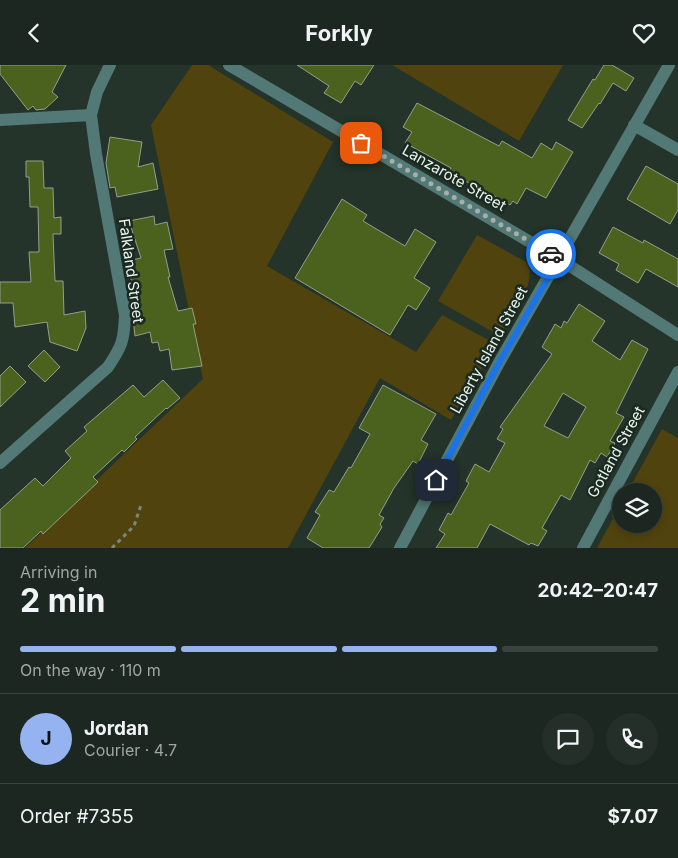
<!DOCTYPE html>
<html lang="en">
<head>
<meta charset="utf-8">
<style>
	:root { --surface:#1b2720; --page:#242f29; --text:#f1f3f6; --muted:#a0a5a5; --line:#39443e; --accent:#95b2f1 }
	body { margin:0; font-family:Inter,sans-serif; background:var(--page); color:var(--text); height:100vh; display:flex; flex-direction:column; font-size:19px; white-space:nowrap }
	* { box-sizing:border-box; margin:0 }
	p { font-size:16px; color:var(--muted) }
	.icon { flex:none; width:28px; height:28px; fill:none; stroke:currentColor; stroke-width:2; stroke-linecap:round; stroke-linejoin:round }
	.map { position:relative; height:483px; overflow:hidden }
	.panel { display:flex; flex-direction:column; background:var(--surface); flex:1 }
	.panel>* { flex:none }
	.fabs { position:absolute; left:612px; top:418px; display:grid; gap:10px }
	.fabs a { display:grid; place-items:center; width:50px; height:50px; border-radius:50%; background:var(--surface); box-shadow:0 2px 8px #0003,0 0 0 1px var(--line); font-size:25px }
	.pin { position:absolute; display:grid; place-items:center; width:42px; height:42px; color:#fff; margin:-21px; border-radius:10px; box-shadow:0 2px 8px #0006 }
	.courier { position:absolute; display:grid; place-items:center; width:50px; height:50px; margin:-25px; border:4px solid #1a73e8; border-radius:50%; background:#fff; color:#222; box-shadow:0 1px 6px #0007 }
	.head em { font-style:normal; font-weight:700 }
	.head div { display:flex; flex-direction:column-reverse }
	.head { display:flex; align-items:center; justify-content:space-between; height:85px; padding:0 20px }
	h1 { font-size:32px; font-weight:700; line-height:38px }
	.bar { display:grid; grid-template-columns:repeat(4,1fr); gap:8px 5px; align-content:center; height:60px; padding:0 20px }
	.bar i { height:6px; border-radius:4px; background:var(--line) }
	.bar .selected { background:var(--accent) }
	.bar p { grid-column:span 4 }
	.line { display:flex; align-items:center; gap:12px; padding:0 20px; border-top:1px solid var(--line) }
	.line div { flex:1 }
	.round { display:grid; place-items:center; flex:none; width:52px; height:52px; border-radius:26px; background:var(--page) }
	header { display:flex; justify-content:space-between; align-items:center; height:65px; padding:0 20px; background:var(--surface); font-size:22px; font-weight:700 }
	.map>svg:first-child { display:block }
	.green { fill:#51430d }
	.building { fill:#4b621f; stroke:#969e8b; fill-rule:evenodd }
	.lines { fill:none; stroke-linecap:round; stroke-linejoin:round }
	.path { stroke:#7b8880; stroke-width:3; stroke-dasharray:4 4; stroke-linecap:butt }
	.minor { stroke:#537976; stroke-width:12 }
	.done { stroke:#a4b0a9; stroke-width:5; stroke-dasharray:0 9 }
	.route { stroke:#1a73e8; stroke-width:6 }
	.labels { text-anchor:middle; stroke-width:5; stroke-linejoin:round; paint-order:stroke }
	.street-label { font-size:15px; fill:#e9f3ed; stroke:#1a2a20 }
</style>
</head>
<body>
<header><svg class="icon" aria-label="back" viewBox="0 0 24 24"><path d="M15 5l-7 7 7 7"/></svg>Forkly<svg class="icon" aria-label="heart" viewBox="0 0 24 24"><path d="M12 20l-8-8c-3-5 5-10 8-4 3-6 11-1 8 4z"/></svg></header>
<div class="map">
<svg width="678" height="483" viewBox="0 0 678 483">
	<rect width="100%" height="100%" fill="#24342a"/>
	<path class="green" d="M192 0H208L333 77 267 201 416 287 442 250 496 279 451 355 380 313 288 483H25L203 314 151 60Z
		M392 0H563L519 76Z
		M477 170 526 197 530 206 528 220 500 271 438 236Z
		M662 364 678 373V483H597L621 439V459H654V426H628Z"/>
	<path class="building" d="M0 0H66L52 27 58 32 45 44 36 45 33 41 28 45 0 9Z
		M297 0H374L361 20 355 16 341 38 324 28 329 21Z
		M604 0H612L634 13 626 26 613 18 600 39 599 38 582 63 568 55 593 14 595 15Z
		M417 38 499 81 502 76 532 93 541 78 552 85 556 77 573 87 546 133 526 123 517 139 513 136 510 140 474 119 473 120 449 108 451 103 405 78 412 67 403 62Z
		M110 72 142 77 138 102 153 98 158 124 117 132 115 122 110 123 106 98Z
		M26 96H43L44 123H53L54 153 61 152V169H53L55 216H63L64 250 85 246 86 263 77 286 50 277 47 257 15 262 13 238H0V217H31L29 187H39L38 142H30L29 112H26Z
		M646 101 678 119V145L670 159 627 134Z
		M342 134 367 150 363 156 405 181 415 164 436 177 414 213 430 223 416 245 408 240 390 270 295 213Z
		M154 151 155 160 167 157 173 184 164 185 170 212H168L178 246 192 243 196 259H193L202 301 172 305 169 284 160 286 158 277 152 278 150 267 135 271 133 253 141 252 136 218 132 219 127 196 141 193 129 156Z
		M613 162 643 178 644 175 678 194V222L646 204 638 218 616 205 619 199 599 188Z
		M579 239 605 256 592 276 620 295 632 275 648 284 616 348 624 352 610 376 615 378 607 392 601 388 595 398 590 395 570 435 561 430 542 463 547 466 538 481 531 478 529 480 490 459 477 483H436L445 469 439 465 448 448 451 450 469 418 466 416 475 399 489 407 505 378 497 374 503 364 500 362 552 289 542 282 555 259 561 263 564 256 567 258ZM563 328 586 342 568 373 544 361Z
		M44 285 60 302 45 317 28 301Z
		M10 301 26 317 0 342V311Z
		M163 315 180 333 167 344 166 343 135 372 137 374 124 387 122 385 93 412 98 417 43 469 41 466 23 483H0V445L35 413 43 421 71 393 65 386 87 366 84 362 133 320 144 332Z
		M383 320 436 349 421 375 428 379 418 399 413 396 394 423 379 450 384 453 380 459 382 462 369 483H323L307 473 320 450 315 447 329 425 334 427 349 402 351 403 370 369 359 363Z"/>
	<g class="lines">
		<path class="path" d="M112 483 134 461 141 440"/>
		<path class="minor" d="M229 0 559 194 678 270
			M0 55 91 50
			M634 60 678 85
			M0 398 108 302C122 281 124 276 125 250L96 89 91 50 97 27 110 0
			M400 483 500 296 669 0
			M583 483 678 307"/>
	</g>
	<g class="lines">
		<path class="done" d="M361 78 551 189"/>
		<path class="route" d="M436 415 500 296 559 194 551 189"/>
	</g>
	<g class="labels">
		<g class="street-label">
			<text transform="translate(454 113) rotate(30)" y="5">Lanzarote Street</text>
			<text transform="translate(131 206) rotate(82)" y="5">Falkland Street</text>
			<text transform="translate(489 285) rotate(-61)" y="5">Liberty Island Street</text>
			<text transform="translate(616 387) rotate(-61)" y="5">Gotland Street</text>
		</g>
	</g>
</svg>
<div class="fabs">
<a><svg class="icon" aria-label="layers" viewBox="0 0 24 24"><path d="M12 4l9 5-9 5-9-5zM3 14l9 5 9-5"/></svg></a>
</div>
<div class="pin" style="left:361px;top:78px;background:#ea580c"><svg class="icon" aria-label="bag" viewBox="0 0 24 24"><path d="M5 8h14l-1 12H6zM9 8a3 3 0 0 1 6 0"/></svg></div>
<div class="pin" style="left:436px;top:415px;background:#1f2937"><svg class="icon" aria-label="home" viewBox="0 0 24 24"><path d="M3 11l9-7 9 7M6 9v11h12V9"/></svg></div>
<div class="courier" style="left:551px;top:189px"><svg class="icon" aria-label="car" viewBox="0 0 24 24"><path d="M5 17H2v-5l4-1 3-4h7l3 4 3 1v5h-3M9 17h6M6 11h13"/><circle cx="7" cy="17" r="2"/><circle cx="17" cy="17" r="2"/></svg></div>
</div>
<section class="panel">
<div class="head"><div><h1>2 min</h1><p>Arriving in</p></div><em>20:42–20:47</em></div>
<div class="bar"><i class="selected"></i><i class="selected"></i><i class="selected"></i><i></i><p>On the way · 110 m</p></div>
<div class="line" style="height:90px"><b class="round" style="background:var(--accent);color:#111">J</b><div><b>Jordan</b><p>Courier · 4.7</p></div><a class="round"><svg class="icon" aria-label="chat" viewBox="0 0 24 24"><path d="M4 5h16v11H9l-5 4z"/></svg></a><a class="round"><svg class="icon" aria-label="phone" viewBox="0 0 24 24"><path d="M5 4h4l2 5-3 2q2 4 5 5l2-3 5 2v4C11 20 4 13 5 4z"/></svg></a></div>
<div class="line" style="height:65px"><div>Order #7355</div><b>$7.07</b></div>
</section>
</body>
</html>
